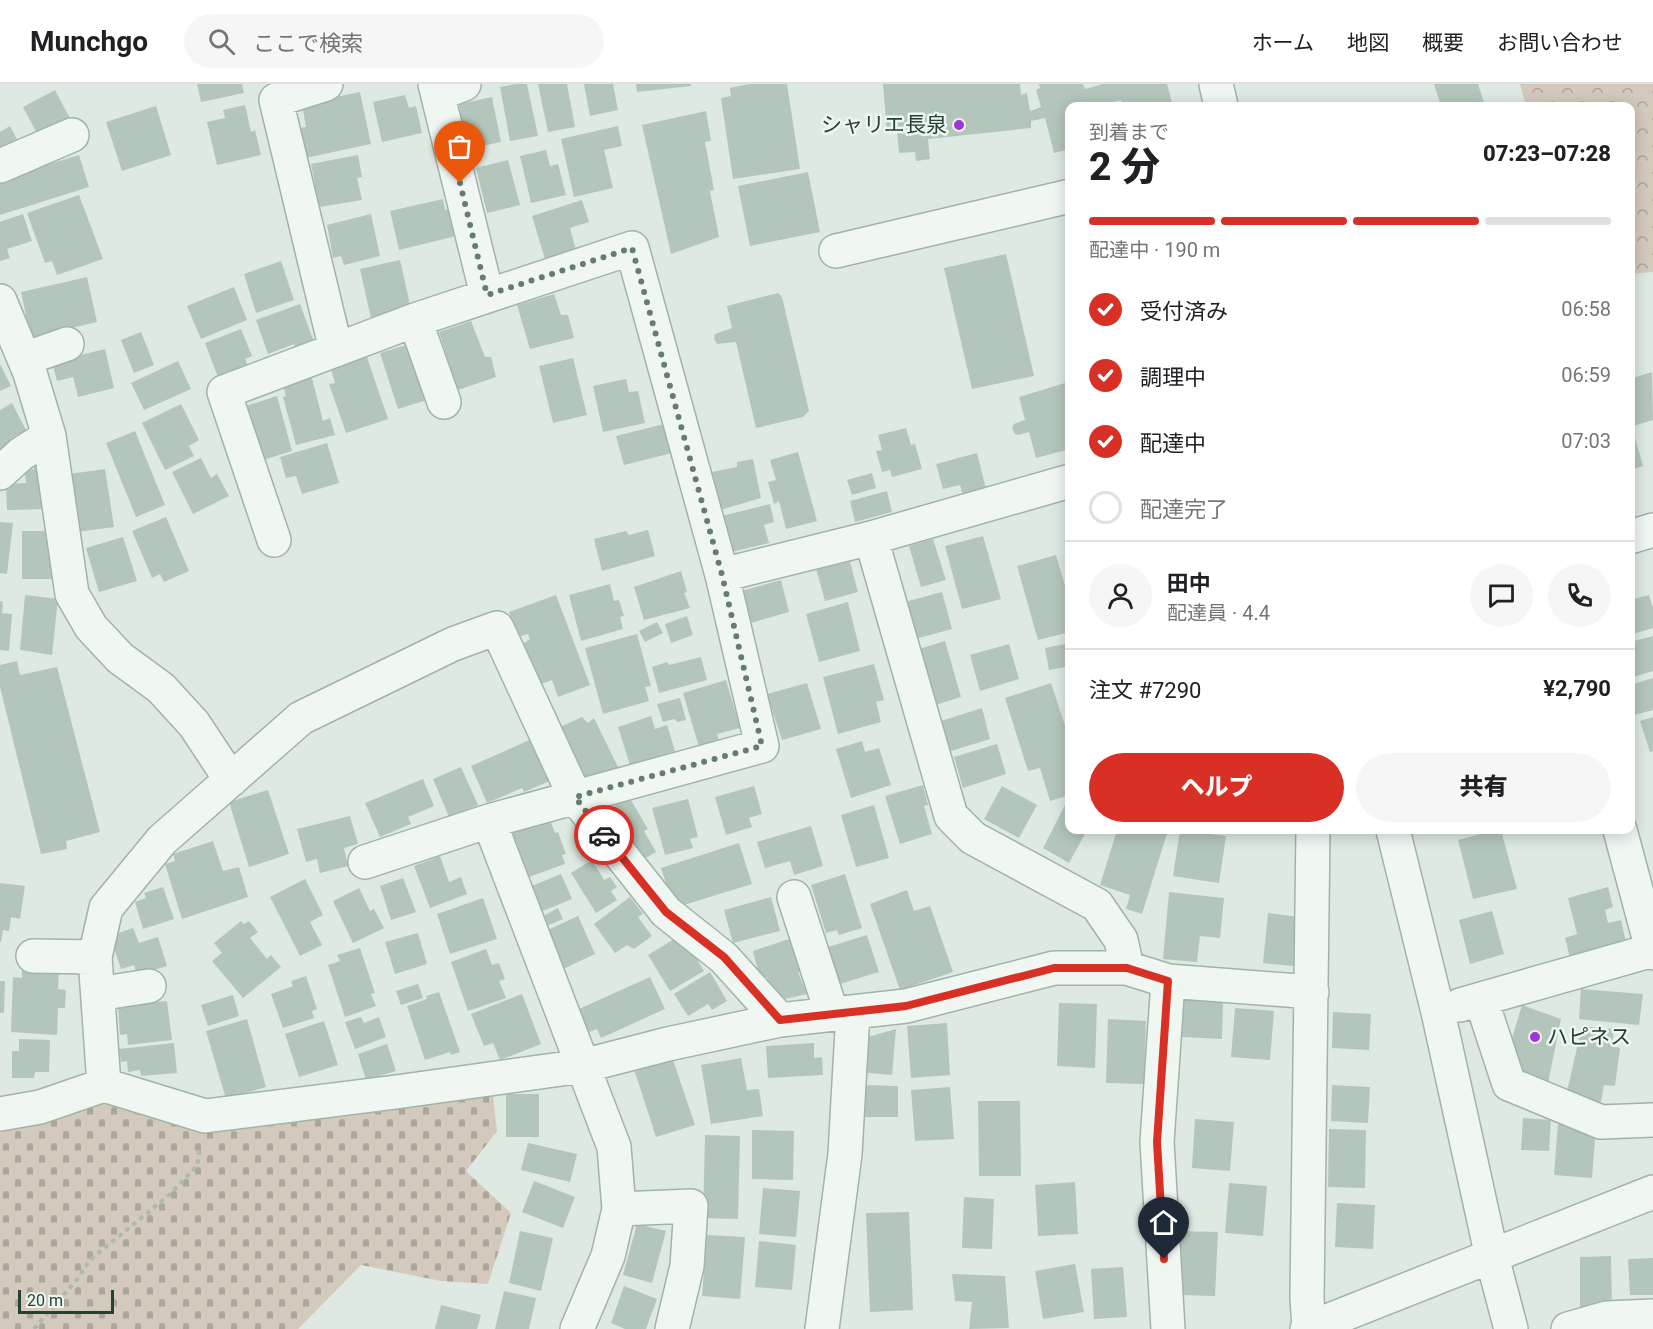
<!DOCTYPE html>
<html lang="ja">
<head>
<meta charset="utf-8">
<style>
	:root { --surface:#fff; --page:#f6f6f6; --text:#202124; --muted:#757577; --line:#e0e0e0; --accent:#d93025 }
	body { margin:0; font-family:Roboto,"Noto Sans JP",sans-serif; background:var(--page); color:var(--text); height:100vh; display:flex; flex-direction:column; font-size:22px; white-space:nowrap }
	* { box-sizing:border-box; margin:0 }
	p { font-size:20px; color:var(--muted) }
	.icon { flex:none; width:33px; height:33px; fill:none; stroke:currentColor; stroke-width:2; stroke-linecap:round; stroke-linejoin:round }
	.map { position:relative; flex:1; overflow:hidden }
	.sheet { position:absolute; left:1065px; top:18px; width:570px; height:732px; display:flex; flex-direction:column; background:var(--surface); border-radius:12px; box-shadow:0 3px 15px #0003 }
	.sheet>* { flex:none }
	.scale { position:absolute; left:18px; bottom:15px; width:96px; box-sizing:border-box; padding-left:6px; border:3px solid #254131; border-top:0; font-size:16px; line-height:21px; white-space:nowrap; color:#254131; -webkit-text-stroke:4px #edf6f0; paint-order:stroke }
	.pin { position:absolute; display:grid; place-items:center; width:51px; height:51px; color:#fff; margin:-62px -26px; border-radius:50% 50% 50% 0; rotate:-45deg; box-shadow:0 0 6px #0007 }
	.pin .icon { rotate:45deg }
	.courier { position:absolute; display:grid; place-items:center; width:60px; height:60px; margin:-30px; border:4px solid #d93025; border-radius:50%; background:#fff; color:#222; box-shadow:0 2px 8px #0007 }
	.head em { font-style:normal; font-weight:800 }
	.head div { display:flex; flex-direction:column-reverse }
	.head { display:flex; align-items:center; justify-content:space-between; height:102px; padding:0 24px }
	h1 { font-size:39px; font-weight:800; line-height:45px }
	.bar { display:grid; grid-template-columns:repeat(4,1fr); gap:9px 6px; align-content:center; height:72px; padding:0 24px }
	.bar i { height:8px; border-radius:4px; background:var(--line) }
	.bar .active { background:var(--accent) }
	.bar p { grid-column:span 4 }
	.line { display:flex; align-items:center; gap:15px; padding:0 24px; border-top:2px solid var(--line) }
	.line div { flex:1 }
	.round { display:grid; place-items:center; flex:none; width:63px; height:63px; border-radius:32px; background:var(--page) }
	ol { padding:0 24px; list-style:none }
	li { display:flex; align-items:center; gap:18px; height:66px }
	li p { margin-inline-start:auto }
	li .icon { padding:6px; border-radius:50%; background:var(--accent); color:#fff; stroke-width:4 }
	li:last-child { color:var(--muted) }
	li i { width:33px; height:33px; border:3px solid var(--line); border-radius:50% }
	.button { display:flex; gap:12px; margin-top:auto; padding:12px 24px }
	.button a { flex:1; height:69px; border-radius:36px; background:var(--accent); color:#fff; font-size:24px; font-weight:800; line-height:69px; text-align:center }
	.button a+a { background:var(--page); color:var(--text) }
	header { display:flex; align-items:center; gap:36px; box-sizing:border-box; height:84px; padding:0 30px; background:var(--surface); border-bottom:2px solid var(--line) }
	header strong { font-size:28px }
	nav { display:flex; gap:33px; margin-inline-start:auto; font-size:21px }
	.search { width:420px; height:54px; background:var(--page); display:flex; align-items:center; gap:15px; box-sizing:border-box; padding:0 21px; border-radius:33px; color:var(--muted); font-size:22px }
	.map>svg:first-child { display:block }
	.forest { fill:url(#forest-crowns) }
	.cemetery { fill:url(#cemetery-stones) }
	.building { fill:#b4c6bb }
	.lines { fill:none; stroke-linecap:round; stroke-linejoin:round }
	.minor-casing { stroke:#a2b3a9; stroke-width:36 }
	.path { stroke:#abb9b1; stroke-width:4; stroke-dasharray:4.5 4.5; stroke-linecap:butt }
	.minor { stroke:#f0f7f3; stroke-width:33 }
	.done { stroke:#657c6f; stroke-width:6; stroke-dasharray:0 10.8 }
	.route { stroke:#d93025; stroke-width:8 }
	.poi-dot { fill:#9f33dd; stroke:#edf6f0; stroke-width:2 }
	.labels { text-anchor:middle; stroke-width:5; stroke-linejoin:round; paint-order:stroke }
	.poi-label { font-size:21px; fill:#254131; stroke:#edf6f0; text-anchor:end }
</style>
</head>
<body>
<header>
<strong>Munchgo</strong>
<div class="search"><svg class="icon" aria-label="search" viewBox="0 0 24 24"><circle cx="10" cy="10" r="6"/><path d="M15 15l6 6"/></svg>ここで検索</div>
<nav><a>ホーム</a><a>地図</a><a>概要</a><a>お問い合わせ</a></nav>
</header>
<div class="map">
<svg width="1653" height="1245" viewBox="0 0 1653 1245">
	<defs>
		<pattern id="forest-crowns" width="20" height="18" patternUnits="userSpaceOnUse" patternTransform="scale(1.5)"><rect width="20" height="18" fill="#d4c9bd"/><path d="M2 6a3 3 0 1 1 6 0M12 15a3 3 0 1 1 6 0" fill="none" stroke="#aca59a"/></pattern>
		<pattern id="cemetery-stones" width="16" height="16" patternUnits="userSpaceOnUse" patternTransform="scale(1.5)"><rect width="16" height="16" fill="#d4c9bd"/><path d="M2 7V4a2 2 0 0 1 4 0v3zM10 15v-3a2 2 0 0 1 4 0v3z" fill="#aca59a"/></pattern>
	</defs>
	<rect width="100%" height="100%" fill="#dde9e2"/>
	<path class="forest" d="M1520 0H1653V188L1631 190 1630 22H1526Z"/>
	<path class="cemetery" d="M491 995 497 1047 466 1087 511 1129 488 1200 441 1197 361 1181 298 1245H0V1024L102 1012 212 1038Z"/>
	<path class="building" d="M197 0H242L244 9 201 18Z
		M516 0H527L538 52 510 57 500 3Z
		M538 0H567L575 43 548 48Z
		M584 0H613L618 26 590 32Z
		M636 0H691V2L637 8Z
		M749 0H787L800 85 733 95 721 14 731 12 730 4Z
		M883 0H1020L1021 11 1027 9 1030 27 1041 23 1036 6 1040 4 1039 0H1083L1085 5 1103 0H1167L1173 22H1122L1121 16 1096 22H1070V65L1054 69 1045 34 1031 37V44L928 55 930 75 916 77 915 68 899 69 897 47 887 49Z
		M1434 0H1478L1485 22H1441Z
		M55 6 73 40 41 57 23 23Z
		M360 8 371 60 305 74 299 44 306 43 302 20Z
		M405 11 409 24 416 22 422 49 382 58 373 18Z
		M492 13 501 58 467 65 459 20Z
		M245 21 251 48 255 46 261 71 217 81 207 38 225 34 223 26Z
		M156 22 171 71 122 87 106 38Z
		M706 27 711 57 705 58 714 106 710 107 719 153 671 170 642 41Z
		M10 42 22 65 0 76V48Z
		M618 42 622 62 604 66 613 104 574 113 561 55Z
		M546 66 550 82 558 80 566 111 531 119 520 72Z
		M79 71 89 103 0 131V95Z
		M358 71 362 93 357 94 362 116 319 123 311 80Z
		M508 76 520 121 487 129 476 84Z
		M808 88 820 148 750 162 738 102Z
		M79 111 103 175 57 191 52 177 45 179 27 129Z
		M443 115 445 126 450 125 456 152 399 166 390 127Z
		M582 116 589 138 570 144 576 166 545 175 532 132Z
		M23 130 32 157 7 165 10 174 0 177V138Z
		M371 130 380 172 344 181 341 172 333 174 327 141Z
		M1006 170 1034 292 972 305 944 184Z
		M400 176 411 225 371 234 360 185Z
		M281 177 294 216 256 229 244 190Z
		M87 193 97 238 58 247 32 260 21 208Z
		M234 203 247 236 201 255 187 222Z
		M778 209 782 213 809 327 803 333 756 344 736 258 717 260 714 255 715 250 732 244 727 222Z
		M554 210 561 231H568L574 254 530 265 517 221Z
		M300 220 314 258 295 265 294 260 268 270 256 236Z
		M471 237 485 273H491L496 293 458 306 439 248Z
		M241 245 252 272 245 275 249 284 219 296 205 259Z
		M141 248 154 281 134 289 121 256Z
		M413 259 430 315 398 325 380 269Z
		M105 265 114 304 78 313 73 293 57 297 52 278Z
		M367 273 388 335 346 349 329 300 335 299 331 285Z
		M573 274 587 331 553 339 539 282Z
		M178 277 191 305 144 326 131 299Z
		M0 280 11 302 0 307Z
		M1652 288 1653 336 1630 343V295Z
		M312 294 323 337 330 334 335 351 296 361 283 313 286 312 283 302Z
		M626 295 629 308 638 307 645 339 603 348 593 302Z
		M1065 299 1070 300V365L1036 374 1029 348 1018 351 1014 349 1012 344 1014 340 1025 336 1019 313Z
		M277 312 292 367 263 376 246 322Z
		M12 319 26 346 10 355 14 362 0 370V326Z
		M181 320 199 356 189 362 194 372 165 386 142 339Z
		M664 340 672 369 624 381 616 352Z
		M906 344 911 361 915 360 922 385 892 393 890 386 882 388 876 367 882 366 878 351Z
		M135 347 165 421 136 433 106 359Z
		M1635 354 1643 382 1630 386V356Z
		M327 359 339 399 302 410 296 392 286 394 280 373Z
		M798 368 817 437 786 445 779 417 774 420 768 398 776 396 770 376Z
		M977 369 986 405 963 412 960 401 943 405 936 380Z
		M44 373 46 425 7 426 6 400 26 399 25 386 34 385V377Z
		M201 374 211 394 217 390 229 412 193 430 172 388Z
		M753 375 761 414 720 426 712 388 737 383V378Z
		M105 385 114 443 77 448 69 390Z
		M872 389 876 404 852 411 847 396Z
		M887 407 892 428 855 438 850 417Z
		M770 420 774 438 764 441 769 459 731 468 722 432Z
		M166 433 189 487 164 498 160 490 152 494 132 447Z
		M0 438 13 439 7 490 0 489Z
		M648 446 655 472 602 487 594 455 626 447 629 451Z
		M22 447H49V472L57 473 56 495H22Z
		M983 452 1001 515 962 525 945 462Z
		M123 453 137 497 99 508 86 464Z
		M933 455 946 496 921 503 909 462Z
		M1056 471 1070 519V548L1038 556 1017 482Z
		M844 473 846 479 850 478 858 508 825 517 815 481Z
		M681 487 687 508 684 509 690 524 644 536 634 503Z
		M781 496 789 528 747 540 738 508Z
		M610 500 614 517 619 516 624 532 620 533 623 545 581 557 569 511Z
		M942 508 952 545 911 556 901 519Z
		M25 511 58 515 52 571 20 566Z
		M556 511 590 601 558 613 552 596 538 601 523 560 530 555 528 550 518 553 509 528Z
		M1649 511 1653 524V544L1630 551V516Z
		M0 517 3 518 2 529 12 530 9 567 0 566Z
		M848 518 860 567 819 578 806 530Z
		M687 532 693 551 671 559 665 540Z
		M657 538 663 549 645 558 639 547Z
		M637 550 651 602 645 603 649 617 603 630 585 564Z
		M1653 552V587L1630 594V558Z
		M945 557 961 613 932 622 916 566Z
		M1070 559V582L1049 586 1045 564Z
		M1009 560 1019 595 980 607 970 571Z
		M701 573 707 596 659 609 652 583 667 578 669 581Z
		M17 577 20 591 57 583 100 748 66 757 67 765 41 770 0 603V581Z
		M874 580 884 616 876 618 881 638 838 650 823 593Z
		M1653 594V626L1630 632V601Z
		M726 596 740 644 717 650 719 657 699 663 683 609Z
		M807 599 821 645 782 656 767 610Z
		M1051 599 1070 657V711L1050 717 1040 684 1028 687 1005 614Z
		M680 614 686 636 678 638 674 635 663 638 657 620Z
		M982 624 990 655 948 668 938 638Z
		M651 632 655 645 667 641 675 667 630 681 618 643Z
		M582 633 588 639 594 634 619 685 587 700 560 643Z
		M1653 633V667L1650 668 1640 637Z
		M534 654 552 696 524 708 522 704 487 719 471 682Z
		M862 657 865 668 879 664 891 701 851 714 836 665Z
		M997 660 1006 690 963 704 954 673Z
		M461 683 478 721 449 733 433 695Z
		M423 695 434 722 408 733 411 740 380 753 365 719Z
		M923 701 928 721 924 722 932 750 900 760 885 712Z
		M754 702 762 730 749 734 752 743 726 751 715 713Z
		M1002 702 1037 721 1019 754 984 735Z
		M268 706 289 770 249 783 229 718Z
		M629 713 648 745 644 747 656 768 637 779 606 727Z
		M688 715 698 753 690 755 693 764 665 771 652 724Z
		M874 721 889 774 856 783 841 731Z
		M1065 721 1070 723V746H1087L1069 779 1043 764Z
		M350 732 358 760 344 764 348 782 320 789 317 775 306 778 297 745Z
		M549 733 555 749 558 748 566 770 562 771 565 780 529 793 511 746Z
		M811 742 823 782 794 791 790 777 765 784 757 758Z
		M1117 746H1168L1142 830 1126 825 1130 811 1100 801Z
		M1180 746 1226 752 1219 799 1173 792Z
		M1496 746H1501L1517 805 1473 815 1458 756Z
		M213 757 223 787 239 783 248 813 182 835 165 780 175 777 173 770Z
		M739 759 752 800 674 824 661 784Z
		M440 772 449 798 461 793 467 810 430 824 414 782Z
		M592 776 604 796 610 793 617 803 611 807 617 816 596 829 571 789Z
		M561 790 572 815 538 829 527 804Z
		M845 790 862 844 839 851 837 846 826 849 811 801Z
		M403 794 416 828 391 836 380 802Z
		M305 795 323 831 310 838 322 861 300 872 270 813Z
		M0 799 25 802 20 835 11 833 9 847 3 846 1 858H0Z
		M163 803 174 835 143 845 135 818 146 814 144 809Z
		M1608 803 1613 823 1605 826 1608 839 1621 836 1627 863 1571 878 1565 854 1577 850 1568 814Z
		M359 804 370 827 374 825 384 844 353 859 333 817Z
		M907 806 914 827 930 822 953 888 900 906 870 820Z
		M1169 808 1224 814 1220 854 1200 852 1197 878 1163 875Z
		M630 813 643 830 638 833 652 852 634 865 627 861 615 869 594 840Z
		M771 813 780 847 733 859 724 826Z
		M483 814 497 855 450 870 437 830Z
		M558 824 563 835 544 843 539 834Z
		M1492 827 1504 870 1470 880 1459 836Z
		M1268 829 1299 833 1293 882 1263 879Z
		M578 832 595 870 563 885 546 847Z
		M241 837 244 840 249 837 258 848 250 854 267 875 271 871 281 883 243 914 212 877 222 869 214 859Z
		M133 844 139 859 158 853 167 882 137 891 134 881 121 885 110 852Z
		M418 849 427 880 395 890 385 858Z
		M867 851 879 888 840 900 828 863Z
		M795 853 806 886 798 888 807 910 772 918 767 893 760 895 753 867Z
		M676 854 681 863 688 860 704 887 670 907 648 871Z
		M360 864 375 909 371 910 376 922 345 933 328 881 340 877 337 871Z
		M486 865 492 881 499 879 505 895 499 897 506 914 468 927 451 878Z
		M22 882 59 883 58 905 66 906 65 924H58L57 951 11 948 13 893 22 894Z
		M710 888 727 917 712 926 708 920 688 932 674 910Z
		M306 892 317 925 312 927 314 934 283 944 271 910 293 902 291 897Z
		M650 893 665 925 601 954 597 945 589 948 579 925Z
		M0 897H5L4 929H0Z
		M418 900 423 914 401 921 396 907Z
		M1581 905 1643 910 1639 941 1579 935Z
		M439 908 460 968 451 971 450 968 425 976 407 922 427 915 426 912Z
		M522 910 541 960 500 976 493 959 484 962 471 930Z
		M233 911 239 932 208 942 201 921Z
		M1184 916 1223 918 1222 955 1182 953Z
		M167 917 172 956 128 961 127 950 120 951 118 922Z
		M1059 919 1097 920 1095 984 1057 982Z
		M1522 921 1561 935 1548 999 1523 989 1517 979 1507 971Z
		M1235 924 1274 927 1270 976 1231 973Z
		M1333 928 1371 930 1369 966 1332 964Z
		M361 933 364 939 379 933 386 953 355 965 345 938Z
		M247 935 266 1003 226 1015 206 947Z
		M1108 935 1146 937 1144 1000 1106 999Z
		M324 937 338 981 299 993 285 950Z
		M947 939 950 991 911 994 907 942Z
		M1582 942 1614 945 1612 962 1620 964 1615 1002 1604 1001 1601 1018 1566 1012Z
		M896 945 892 991 859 988 861 955Z
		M19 955 50 956 49 988H35L34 994H12V967H19Z
		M174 959 177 989 141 992 140 986 128 988 127 977 121 978 119 965Z
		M814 959V974L822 973 823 991 768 994 766 962Z
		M387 960 396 987 366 996 358 970Z
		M671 970 695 1041 656 1053 633 982Z
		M741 974 747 1006 759 1005 763 1032 711 1040 701 981Z
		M861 1001 898 1002V1033H860Z
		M1332 1001 1370 1003 1368 1039 1331 1037Z
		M950 1003 954 1055 915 1057 911 1006Z
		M506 1010H539V1053H506Z
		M978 1017H1020L1021 1092H979Z
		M1523 1034 1551 1036 1549 1067 1521 1066Z
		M1195 1035 1234 1038 1230 1087 1192 1084Z
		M1558 1039 1596 1042 1592 1094 1554 1091Z
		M1329 1045 1366 1046 1365 1104 1328 1103Z
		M752 1046 794 1047 793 1096 752 1095Z
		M705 1051 740 1052 738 1135 703 1134Z
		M528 1059 577 1070 570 1098 521 1086Z
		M534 1097 575 1113 563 1144 522 1128Z
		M1075 1098 1078 1150 1038 1152 1035 1101Z
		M1229 1099 1267 1102 1263 1152 1225 1149Z
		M763 1104 800 1107 796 1153 759 1150Z
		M964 1113 994 1115 992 1165 962 1164Z
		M1337 1119 1375 1121 1373 1165 1335 1163Z
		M909 1128 913 1226 870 1228 866 1129Z
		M637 1140 666 1147 652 1199 623 1191Z
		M520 1147 553 1154 541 1207 509 1199Z
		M1179 1147 1218 1148 1215 1212 1177 1211Z
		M707 1151 745 1153 740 1215 702 1212Z
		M759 1157 796 1161 792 1206 755 1203Z
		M1611 1172 1612 1225 1580 1226V1173Z
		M1653 1174V1211H1630L1628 1175Z
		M1075 1180 1084 1228 1043 1235 1035 1187Z
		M1123 1183 1127 1233 1094 1235 1091 1185Z
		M952 1190 1005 1192 1009 1244 969 1245 972 1218 955 1217Z
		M624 1202 657 1215 646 1245H625L611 1239Z
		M504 1207 536 1214 529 1245H495Z
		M441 1221 481 1231 477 1245H435Z"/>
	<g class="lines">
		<defs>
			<path id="minor" d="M326 0 276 16 336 266
				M435 0 487 211
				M1216 0 1221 22
				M438 10 464 0
				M0 82 72 51
				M836 167 1070 112
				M0 217 30 289 49 352 21 370 0 389
				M415 236 444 318
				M24 275 67 260
				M49 352 72 510 91 543 120 574 161 604 194 640 231 696
				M1630 453 1653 446
				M871 454 951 732 973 754 1097 821 1121 856 1127 884
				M274 456 224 308 415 236 632 164 722 491 762 662 489 737 365 778
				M722 491 871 454 1070 397
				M489 737 614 1063 619 1125 608 1172 577 1245
				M1393 746 1438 928 1492 1173 1511 1245
				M1620 746 1653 869
				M794 813 832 930
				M33 872 95 873
				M98 910 149 902
				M1481 915 1509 1000 1601 1038 1653 1036
				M1460 921 1653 866
				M104 1001 95 873 106 824 162 756 301 634 453 560 497 544 575 713 666 828 724 874 780 936
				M0 1030 40 1023 104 1001 205 1032 396 1008 583 982 668 960 780 936 906 922 1054 884H1127L1168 897 1312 908
				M619 1125 691 1122 687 1182 672 1245
				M1309 1244 1307 1214 1313 746
				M822 1245 845 1070 853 928
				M1168 1245 1157 1058 1168 897
				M1307 1245 1653 1108
				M1568 1245 1607 1234 1653 1232"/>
		</defs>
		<use href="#minor" class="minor-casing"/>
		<path class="path" d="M34 1245 79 1193 90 1176 169 1111 197 1082 200 1063"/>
		<use href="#minor" class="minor"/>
	</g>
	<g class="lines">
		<path class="done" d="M460 99 487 211 632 164 722 491 762 662 575 713 604 751"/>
		<path class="route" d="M604 751 666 828 724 873 780 936 906 922 1054 884H1127L1168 897 1157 1058 1164 1175"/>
	</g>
	<g class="poi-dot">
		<circle cx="959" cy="41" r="6"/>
		<circle cx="1535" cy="953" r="6"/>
	</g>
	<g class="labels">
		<g class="poi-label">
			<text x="947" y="48">シャリエ長泉</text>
			<text x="1547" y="960" text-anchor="start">ハピネス</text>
		</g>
	</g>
</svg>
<div class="scale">20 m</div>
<div class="pin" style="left:460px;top:99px;background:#ea580c"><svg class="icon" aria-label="bag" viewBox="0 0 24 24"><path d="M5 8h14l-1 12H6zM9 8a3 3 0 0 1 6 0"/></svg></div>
<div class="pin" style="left:1164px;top:1175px;background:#1f2937"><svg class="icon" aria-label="home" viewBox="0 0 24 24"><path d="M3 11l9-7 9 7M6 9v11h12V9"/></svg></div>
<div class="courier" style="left:604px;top:751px"><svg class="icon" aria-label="car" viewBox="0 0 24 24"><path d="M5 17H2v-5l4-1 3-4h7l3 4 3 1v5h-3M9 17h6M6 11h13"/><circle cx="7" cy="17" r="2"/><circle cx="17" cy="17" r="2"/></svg></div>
<section class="sheet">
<div class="head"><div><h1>2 分</h1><p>到着まで</p></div><em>07:23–07:28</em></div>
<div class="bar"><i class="active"></i><i class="active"></i><i class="active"></i><i></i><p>配達中 · 190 m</p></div>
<ol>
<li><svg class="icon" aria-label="check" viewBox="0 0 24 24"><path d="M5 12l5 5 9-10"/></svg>受付済み<p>06:58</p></li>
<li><svg class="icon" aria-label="check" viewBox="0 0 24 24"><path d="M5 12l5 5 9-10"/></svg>調理中<p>06:59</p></li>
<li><svg class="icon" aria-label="check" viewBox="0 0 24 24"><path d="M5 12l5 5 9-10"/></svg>配達中<p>07:03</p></li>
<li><i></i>配達完了</li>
</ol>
<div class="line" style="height:108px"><a class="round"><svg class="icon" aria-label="person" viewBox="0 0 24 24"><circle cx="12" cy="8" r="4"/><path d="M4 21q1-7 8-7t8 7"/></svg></a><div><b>田中</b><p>配達員 · 4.4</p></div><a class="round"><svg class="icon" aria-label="chat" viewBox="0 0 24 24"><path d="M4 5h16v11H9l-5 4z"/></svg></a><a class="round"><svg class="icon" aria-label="phone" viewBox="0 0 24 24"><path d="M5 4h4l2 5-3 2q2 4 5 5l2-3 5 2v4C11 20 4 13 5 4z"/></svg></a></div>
<div class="line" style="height:78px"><div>注文 #7290</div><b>¥2,790</b></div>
<div class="button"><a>ヘルプ</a><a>共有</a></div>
</section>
</div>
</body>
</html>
